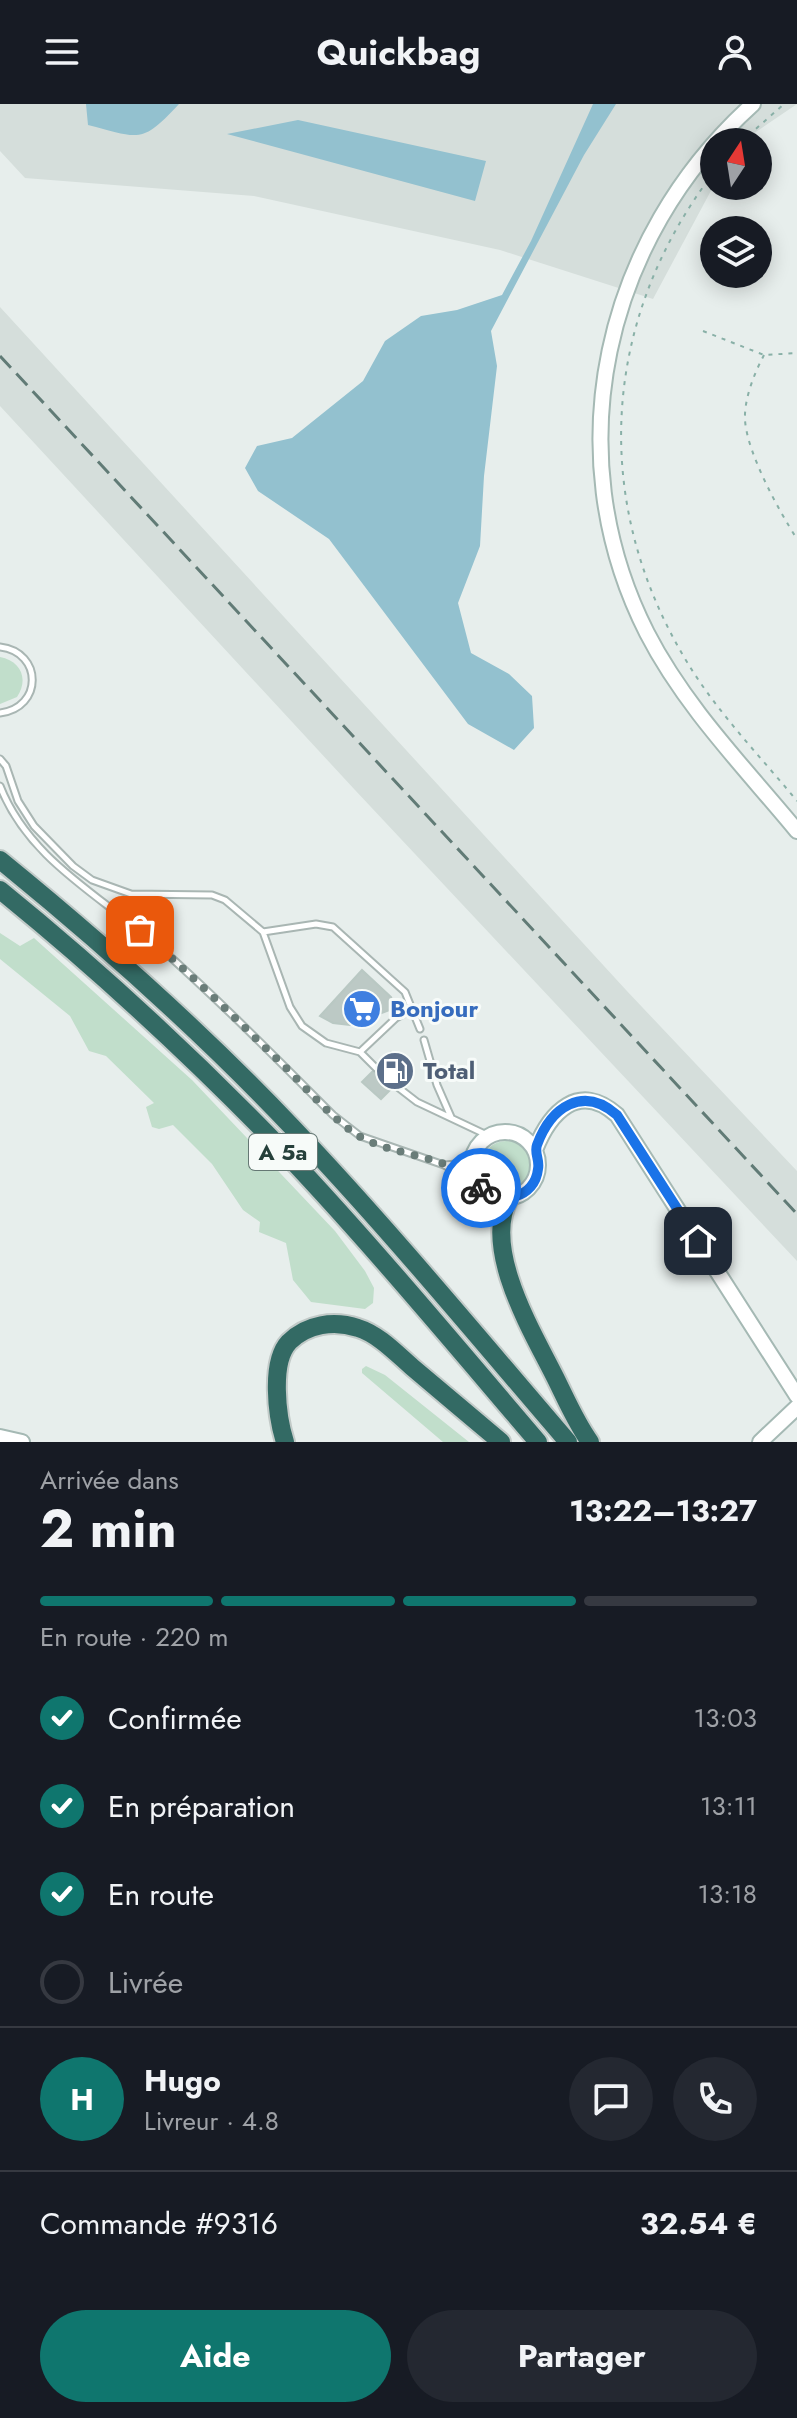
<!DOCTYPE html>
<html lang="fr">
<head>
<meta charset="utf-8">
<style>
	:root { --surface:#171b24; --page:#242831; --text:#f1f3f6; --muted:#9ea1a6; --line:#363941; --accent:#0f766e }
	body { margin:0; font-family:Jost,sans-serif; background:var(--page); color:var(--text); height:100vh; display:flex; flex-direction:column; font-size:30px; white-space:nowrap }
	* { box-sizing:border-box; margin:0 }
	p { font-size:26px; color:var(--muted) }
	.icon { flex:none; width:44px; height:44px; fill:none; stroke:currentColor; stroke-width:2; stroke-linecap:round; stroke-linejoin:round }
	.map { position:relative; height:1338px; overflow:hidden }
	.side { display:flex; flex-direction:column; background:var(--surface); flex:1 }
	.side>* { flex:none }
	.needle { width:52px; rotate:12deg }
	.buttons { position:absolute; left:700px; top:24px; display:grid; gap:16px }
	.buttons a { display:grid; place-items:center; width:72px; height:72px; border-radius:50%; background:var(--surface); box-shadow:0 4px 20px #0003; font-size:40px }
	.pin { position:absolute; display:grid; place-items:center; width:68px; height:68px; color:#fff; margin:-34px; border-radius:16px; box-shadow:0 4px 12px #0006 }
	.courier { position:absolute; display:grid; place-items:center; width:80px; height:80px; margin:-40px; border:6px solid #1a73e8; border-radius:50%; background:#fff; color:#222; box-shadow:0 2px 10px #0007 }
	.overview em { font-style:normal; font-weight:700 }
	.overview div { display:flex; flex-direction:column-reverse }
	.overview { display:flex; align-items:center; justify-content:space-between; height:136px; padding:0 40px }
	h1 { font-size:52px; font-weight:700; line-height:60px }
	.bar { display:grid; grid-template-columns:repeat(4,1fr); gap:12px 8px; align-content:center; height:96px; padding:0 40px }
	.bar i { height:10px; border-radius:6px; background:var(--line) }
	.bar .selected { background:var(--accent) }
	.bar p { grid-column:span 4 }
	.line { display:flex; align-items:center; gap:20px; padding:0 40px; border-top:2px solid var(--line) }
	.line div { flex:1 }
	.round { display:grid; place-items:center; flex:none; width:84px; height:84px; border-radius:42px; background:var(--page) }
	ol { padding:0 40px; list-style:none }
	li { display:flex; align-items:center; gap:24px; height:88px }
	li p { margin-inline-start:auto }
	li .icon { padding:8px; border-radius:50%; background:var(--accent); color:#fff; stroke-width:4 }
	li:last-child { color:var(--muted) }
	li i { width:44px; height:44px; border:4px solid var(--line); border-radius:50% }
	.primary-button { display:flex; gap:16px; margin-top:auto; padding:16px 40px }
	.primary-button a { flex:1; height:92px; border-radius:48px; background:var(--accent); color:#fff; font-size:32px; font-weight:700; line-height:92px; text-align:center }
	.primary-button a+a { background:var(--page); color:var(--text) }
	header { display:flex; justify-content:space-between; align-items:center; height:104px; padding:0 40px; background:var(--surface); font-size:36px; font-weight:700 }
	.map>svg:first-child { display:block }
	.built { fill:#d5dedb }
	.green { fill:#c1decb }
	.water { fill:#93c1cf }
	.building { fill:#bcc9c5; stroke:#b9c8c3; stroke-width:2 }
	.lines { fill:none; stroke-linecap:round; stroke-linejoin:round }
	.lane-casing { stroke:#a9b6b3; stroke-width:9 }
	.secondary-casing { stroke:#a5b9b4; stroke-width:18 }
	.highway-casing { stroke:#c2cac8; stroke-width:22 }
	.path { stroke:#89b0a7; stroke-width:2; stroke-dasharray:4 6; stroke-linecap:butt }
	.lane { stroke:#fff; stroke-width:5 }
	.secondary { stroke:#fff; stroke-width:14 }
	.highway { stroke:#336a64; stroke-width:18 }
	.rail { stroke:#617b76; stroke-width:3; stroke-dasharray:16 8; stroke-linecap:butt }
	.done { stroke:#6a7d79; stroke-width:8; stroke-dasharray:0 14.4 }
	.route { stroke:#1a73e8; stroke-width:10 }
	.labels { text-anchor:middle; stroke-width:6; stroke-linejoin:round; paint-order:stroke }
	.shield { fill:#f7fbf9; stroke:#657874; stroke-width:2 }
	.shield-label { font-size:22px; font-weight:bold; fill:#26403b }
	.shop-label { font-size:24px; font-weight:bold; fill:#366cbe; stroke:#f7fbf9; text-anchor:start }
	.service-label { font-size:24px; font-weight:bold; fill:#4e5e75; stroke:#f7fbf9; text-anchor:start }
</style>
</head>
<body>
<header><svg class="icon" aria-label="menu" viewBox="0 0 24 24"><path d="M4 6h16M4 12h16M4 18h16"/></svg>Quickbag<svg class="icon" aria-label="person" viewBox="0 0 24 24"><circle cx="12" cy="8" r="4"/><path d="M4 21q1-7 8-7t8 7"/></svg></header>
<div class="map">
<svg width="797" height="1338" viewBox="0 0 797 1338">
	<rect width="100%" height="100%" fill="#e7eeec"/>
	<path class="built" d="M0 0H797L741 38H714V81L653 195 500 146 254 92 25 74 0 47Z
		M0 203 626 886 797 1067V1157L355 686 0 302Z"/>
	<path class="green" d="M0 553C21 557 29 575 17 593L0 600Z
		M0 829 20 842 34 834 192 976 335 1127 365 1167 374 1184 373 1199 365 1205 311 1198 293 1176 286 1139 259 1128 260 1118 243 1106 212 1060 173 1021 159 1025 152 1023 146 1003 154 999 106 952 89 947 70 912 0 855Z
		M482 1061a24 24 0 1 1 48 0a24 24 0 1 1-48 0Z
		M366 1262 385 1271 469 1338H443L362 1269V1265Z"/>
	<path class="water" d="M86 0H179C141 41 140 34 88 21Z
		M593 0H616L584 51 491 227 497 262 484 372 480 442 458 499 471 549 509 570 532 592 534 624 514 646 468 620 329 435 258 387 245 364 257 342 292 334 363 277 385 237 421 212 457 206 502 191 531 137Z
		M298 16 486 57 475 97 227 30Z"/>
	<path class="building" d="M362 866 391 893 395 904 350 921 333 919 320 912Z
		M391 948 409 966 399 977H391V985L381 995 362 978 372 968 380 967V960Z"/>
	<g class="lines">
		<defs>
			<path id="lane" d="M0 543C43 548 43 604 0 609
				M0 655 6 662 18 697 34 722 73 762 92 776 131 790 212 791 225 796 263 828 290 903 302 922 326 939 360 948 376 964
				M0 682C29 756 100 791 157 841 218 895 275 953 333 1011L360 1032 444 1061 477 1078
				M263 828 316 820 333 823 405 888 420 925
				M424 936 437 981 451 1013
				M360 948 396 914 413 905
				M395 981 417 998 489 1032
				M445 1061 456 1060 473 1051"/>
			<path id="secondary" d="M753 0C604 134 555 348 647 529 685 603 745 664 797 727
				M472 1061a33 33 0 1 1 66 0a33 33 0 1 1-66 0Z
				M535 1046C550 1008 579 977 617 1011L797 1292
				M0 1333 22 1338
				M760 1338 797 1303"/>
			<path id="highway" d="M0 756C102 839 201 927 292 1023 388 1124 477 1232 568 1338
				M0 786C95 863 184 945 269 1032 363 1130 450 1235 538 1338
				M509 1094C482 1145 532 1227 555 1273 566 1295 576 1319 590 1338
				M285 1338C277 1313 270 1258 289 1238 307 1220 334 1216 358 1224 378 1230 396 1249 412 1263 442 1288 471 1313 501 1338"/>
		</defs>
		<use href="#lane" class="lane-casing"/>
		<use href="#secondary" class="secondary-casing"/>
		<use href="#highway" class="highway-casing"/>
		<path class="path" d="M741 38 784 0
			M714 68C601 216 590 398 687 558 717 608 760 652 797 697
			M703 227 764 251 797 249
			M764 251C754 270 744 295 745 316 747 349 779 407 797 435"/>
		<use href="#lane" class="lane"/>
		<use href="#secondary" class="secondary"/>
		<use href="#highway" class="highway"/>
		<path class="rail" d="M0 252 797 1110"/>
	</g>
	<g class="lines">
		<path class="done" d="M140 826C190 869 236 915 283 961 307 984 330 1014 359 1032 393 1053 456 1051 481 1084"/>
		<path class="route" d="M481 1084C501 1102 535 1094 538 1065 540 1056 534 1049 537 1041 551 1003 583 981 617 1011L698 1137"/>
	</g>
	<defs>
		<symbol id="supermarket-disc" viewBox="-11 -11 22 22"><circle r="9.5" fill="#3f7fe0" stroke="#f7fbf9"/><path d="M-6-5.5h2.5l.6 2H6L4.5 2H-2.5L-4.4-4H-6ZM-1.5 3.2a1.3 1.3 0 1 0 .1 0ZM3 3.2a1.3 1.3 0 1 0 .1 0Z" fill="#fff"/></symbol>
		<symbol id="fuel-disc" viewBox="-11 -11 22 22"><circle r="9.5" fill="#5c6f8a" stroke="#f7fbf9"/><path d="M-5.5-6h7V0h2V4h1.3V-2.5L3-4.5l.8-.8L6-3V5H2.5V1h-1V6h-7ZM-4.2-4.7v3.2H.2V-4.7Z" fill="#fff"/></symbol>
	</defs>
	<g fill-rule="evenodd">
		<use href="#supermarket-disc" x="340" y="883" width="44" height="44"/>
		<use href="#fuel-disc" x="373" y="945" width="44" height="44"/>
	</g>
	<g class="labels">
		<rect class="shield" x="249" y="1030" width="68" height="36" rx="6"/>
		<g class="shield-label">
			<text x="283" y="1056">A 5a</text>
		</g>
		<g class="shop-label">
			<text x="390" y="913">Bonjour</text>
		</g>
		<g class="service-label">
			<text x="423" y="975">Total</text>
		</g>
	</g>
</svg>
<div class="buttons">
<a><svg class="needle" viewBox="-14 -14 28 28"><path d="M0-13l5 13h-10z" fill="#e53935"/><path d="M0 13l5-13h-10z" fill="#9ea1a6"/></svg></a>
<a><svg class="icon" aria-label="layers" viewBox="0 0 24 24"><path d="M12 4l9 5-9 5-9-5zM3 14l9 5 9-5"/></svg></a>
</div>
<div class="pin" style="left:140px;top:826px;background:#ea580c"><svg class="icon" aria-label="bag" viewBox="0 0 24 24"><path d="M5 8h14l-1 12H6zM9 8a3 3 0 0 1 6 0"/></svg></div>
<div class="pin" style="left:698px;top:1137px;background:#1f2937"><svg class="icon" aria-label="home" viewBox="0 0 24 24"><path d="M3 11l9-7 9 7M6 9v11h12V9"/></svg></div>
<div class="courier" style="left:481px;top:1084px"><svg class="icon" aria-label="bike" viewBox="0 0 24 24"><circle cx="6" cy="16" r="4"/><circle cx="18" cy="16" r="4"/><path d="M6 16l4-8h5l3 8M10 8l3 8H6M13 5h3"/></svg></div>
</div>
<section class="side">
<div class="overview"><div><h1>2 min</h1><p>Arrivée dans</p></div><em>13:22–13:27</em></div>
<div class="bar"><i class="selected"></i><i class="selected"></i><i class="selected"></i><i></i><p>En route · 220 m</p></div>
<ol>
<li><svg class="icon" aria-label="check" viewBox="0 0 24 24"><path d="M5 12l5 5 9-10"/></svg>Confirmée<p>13:03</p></li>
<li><svg class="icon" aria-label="check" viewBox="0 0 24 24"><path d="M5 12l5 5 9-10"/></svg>En préparation<p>13:11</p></li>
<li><svg class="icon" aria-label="check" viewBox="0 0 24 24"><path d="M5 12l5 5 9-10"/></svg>En route<p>13:18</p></li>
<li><i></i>Livrée</li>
</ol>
<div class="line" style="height:144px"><b class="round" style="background:var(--accent);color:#fff">H</b><div><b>Hugo</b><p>Livreur · 4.8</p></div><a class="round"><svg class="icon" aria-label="chat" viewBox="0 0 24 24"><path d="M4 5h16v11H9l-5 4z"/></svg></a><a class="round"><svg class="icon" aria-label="phone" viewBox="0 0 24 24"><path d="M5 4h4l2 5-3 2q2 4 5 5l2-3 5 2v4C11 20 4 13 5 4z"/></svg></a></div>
<div class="line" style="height:104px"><div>Commande #9316</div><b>32.54 €</b></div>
<div class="primary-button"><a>Aide</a><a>Partager</a></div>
</section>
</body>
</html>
